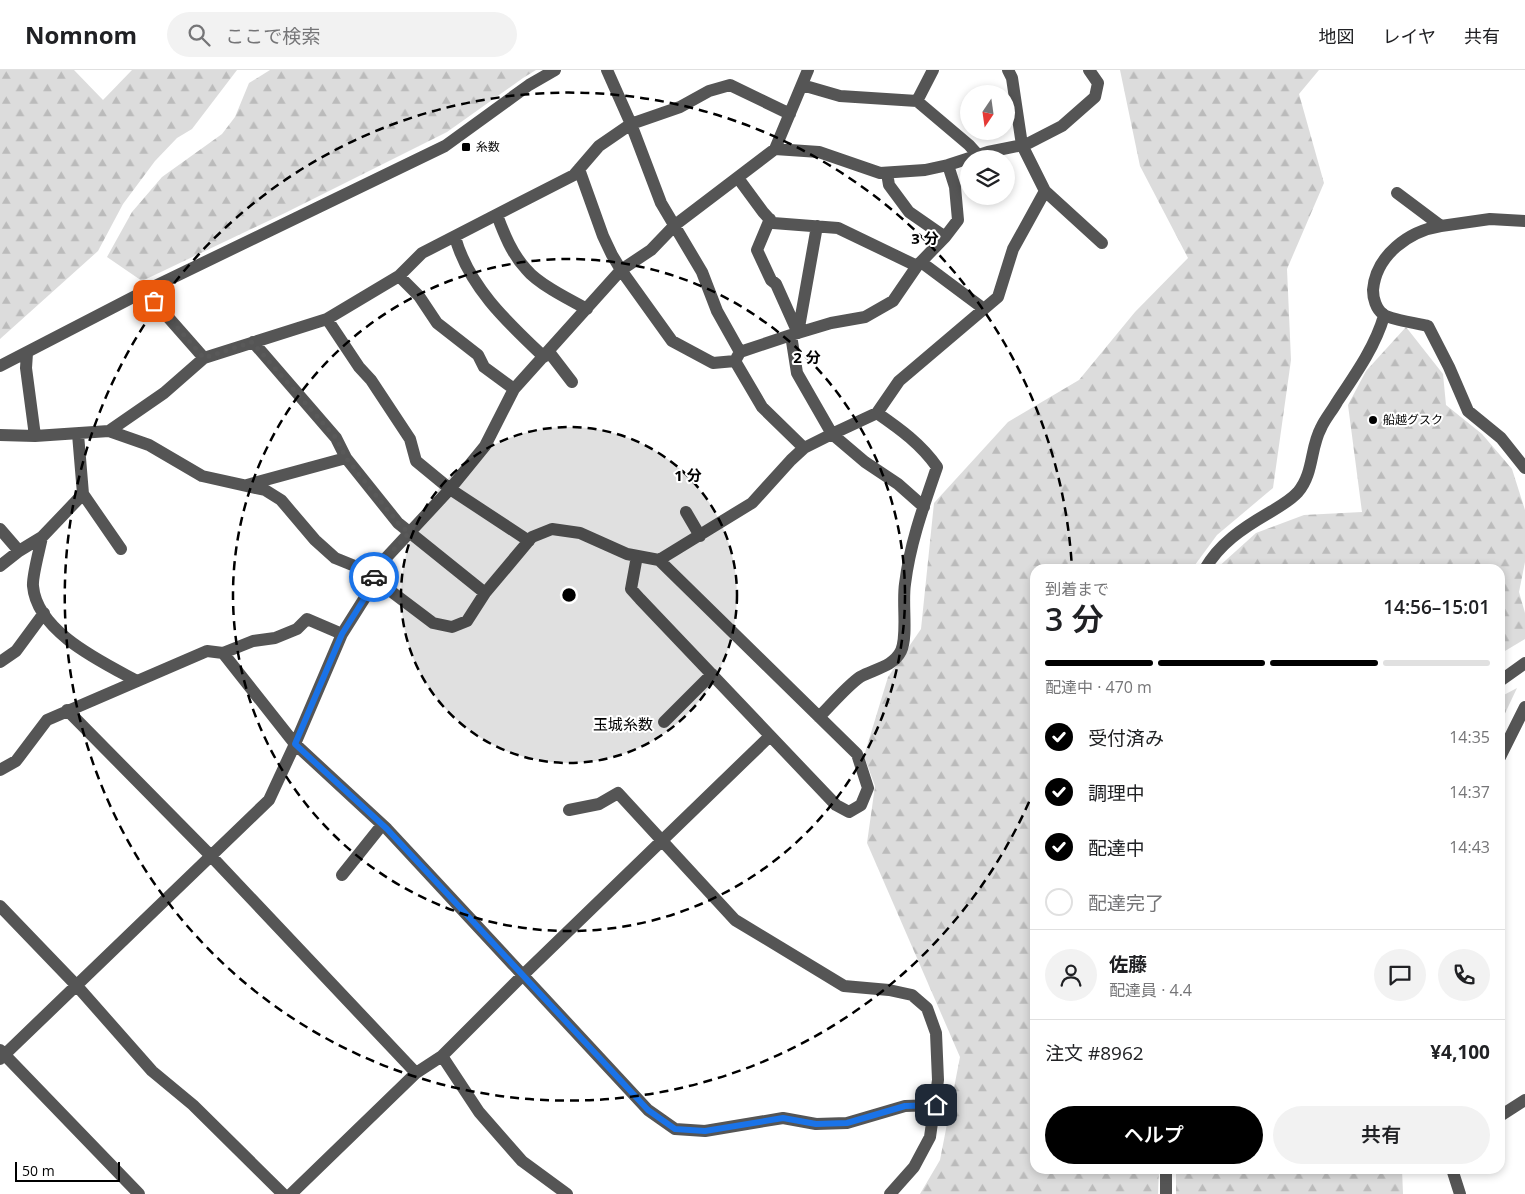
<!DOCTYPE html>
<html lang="ja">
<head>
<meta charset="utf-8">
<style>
	:root { --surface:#fff; --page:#f2f2f2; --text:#202124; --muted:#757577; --line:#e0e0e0; --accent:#000 }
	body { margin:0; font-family:"Open Sans","Noto Sans JP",sans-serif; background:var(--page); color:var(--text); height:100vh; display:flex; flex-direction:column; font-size:19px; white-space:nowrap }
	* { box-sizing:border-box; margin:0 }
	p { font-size:16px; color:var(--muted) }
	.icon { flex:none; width:28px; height:28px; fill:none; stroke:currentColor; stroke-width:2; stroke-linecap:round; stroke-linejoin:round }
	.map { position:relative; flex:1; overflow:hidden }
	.drawer { position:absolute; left:1030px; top:494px; width:475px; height:610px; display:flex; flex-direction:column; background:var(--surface); border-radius:15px; box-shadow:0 2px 8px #0003 }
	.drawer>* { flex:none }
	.needle { width:32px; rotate:193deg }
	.tools { position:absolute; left:960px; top:15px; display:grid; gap:10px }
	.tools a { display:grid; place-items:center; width:55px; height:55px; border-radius:50%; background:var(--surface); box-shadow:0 2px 8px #0003; font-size:25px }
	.scale { position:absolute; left:15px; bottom:12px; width:105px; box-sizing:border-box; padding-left:5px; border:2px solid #000; border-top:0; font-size:14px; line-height:18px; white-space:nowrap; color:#000; -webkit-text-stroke:4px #fff; paint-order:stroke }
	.pin { position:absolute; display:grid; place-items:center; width:42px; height:42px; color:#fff; margin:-21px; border-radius:10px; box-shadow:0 2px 8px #0006 }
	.courier { position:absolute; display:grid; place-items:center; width:50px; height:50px; margin:-25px; border:4px solid #1a73e8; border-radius:50%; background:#fff; color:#222; box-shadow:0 1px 6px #0007 }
	.head em { font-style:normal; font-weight:600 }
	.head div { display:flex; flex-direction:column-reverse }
	.head { display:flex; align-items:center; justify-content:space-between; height:85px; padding:0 15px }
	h1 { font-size:32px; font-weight:600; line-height:38px }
	.bar { display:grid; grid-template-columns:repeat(4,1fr); gap:8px 5px; align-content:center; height:60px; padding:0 15px }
	.bar i { height:6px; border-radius:4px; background:var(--line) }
	.bar .selected { background:var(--accent) }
	.bar p { grid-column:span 4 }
	.line { display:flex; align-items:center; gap:12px; padding:0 15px; border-top:1px solid var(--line) }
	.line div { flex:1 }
	.round { display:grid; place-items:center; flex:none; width:52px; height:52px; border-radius:26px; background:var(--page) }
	ol { padding:0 15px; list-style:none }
	li { display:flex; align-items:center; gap:15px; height:55px }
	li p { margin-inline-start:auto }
	li .icon { padding:5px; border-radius:50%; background:var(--accent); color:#fff; stroke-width:4 }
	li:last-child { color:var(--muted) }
	li i { width:28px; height:28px; border:2px solid var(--line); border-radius:50% }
	.primary-button { display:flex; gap:10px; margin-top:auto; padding:10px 15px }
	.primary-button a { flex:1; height:58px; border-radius:30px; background:var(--accent); color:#fff; font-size:20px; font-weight:600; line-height:58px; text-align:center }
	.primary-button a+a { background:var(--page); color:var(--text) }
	header { display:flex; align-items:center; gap:30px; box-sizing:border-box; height:70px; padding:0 25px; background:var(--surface); border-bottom:1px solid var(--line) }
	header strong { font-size:24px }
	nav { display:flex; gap:28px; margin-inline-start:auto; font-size:18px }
	.search { width:350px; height:45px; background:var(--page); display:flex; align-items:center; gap:12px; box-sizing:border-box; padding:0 18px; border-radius:28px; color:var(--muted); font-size:19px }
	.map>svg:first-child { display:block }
	.forest { fill:url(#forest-firs) }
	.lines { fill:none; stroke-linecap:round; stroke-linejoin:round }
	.minor { stroke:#555; stroke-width:12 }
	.done { stroke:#595959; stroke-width:5; stroke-dasharray:0 9 }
	.route { stroke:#1a73e8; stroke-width:6 }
	.ring { fill:none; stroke:#000; stroke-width:2.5; stroke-dasharray:9 6 }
	.poi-dot { fill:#000; stroke:#fff; stroke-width:2 }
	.labels { text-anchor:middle; stroke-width:4; stroke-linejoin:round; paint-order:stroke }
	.poi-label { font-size:12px; fill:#000; stroke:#fff; text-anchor:start }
	.quarter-label { font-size:15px; fill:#000; stroke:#fff }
	.centre { fill:#000; stroke:#fff; stroke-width:2.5 }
	.ring-label { font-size:15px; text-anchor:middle; font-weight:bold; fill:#000; stroke:#fff; stroke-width:4; stroke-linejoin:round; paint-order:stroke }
</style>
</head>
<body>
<header>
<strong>Nomnom</strong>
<div class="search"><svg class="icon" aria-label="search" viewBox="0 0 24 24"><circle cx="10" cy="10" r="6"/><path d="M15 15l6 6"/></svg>ここで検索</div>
<nav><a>地図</a><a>レイヤ</a><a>共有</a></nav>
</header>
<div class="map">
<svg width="1525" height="1124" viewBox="0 0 1525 1124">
	<defs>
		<pattern id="forest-firs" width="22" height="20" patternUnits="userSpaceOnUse" patternTransform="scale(1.25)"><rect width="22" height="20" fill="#dcdcdc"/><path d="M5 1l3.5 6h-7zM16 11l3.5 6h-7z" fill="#bbb"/></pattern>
	</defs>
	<rect width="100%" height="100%" fill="#fff"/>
	<path class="forest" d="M0 0H74L103 30 132 0H237L192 59 177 68 155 91 123 134 98 181 0 269Z
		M270 0H536L523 8 447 62 285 143 142 211 107 187 132 142 162 107 222 64 235 47 249 13Z
		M1120 0H1319L1299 24 1324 113 1287 199 1291 290 1273 418 1217 465 1192 499H1035V1099H1159L1158 1124H920L940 1090 960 987 867 773 875 716 864 686 888 607 921 559 934 433 1008 352 1079 310 1135 242 1188 188 1140 96Z
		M1406 257 1443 304 1446 335 1482 364 1512 399 1525 440V492L1519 522 1525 543V569L1500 584V499H1216L1256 463 1304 445 1362 442 1348 335 1366 301Z
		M1517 618 1500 654V627Z
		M1176 1099H1402L1403 1124H1176Z"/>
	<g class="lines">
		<path class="minor" d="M607 0 631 54 680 37 709 21 730 15 790 44
			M1008 0 1012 8 1022 75 1045 121 1102 173
			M802 15 840 26 917 31 969 75 978 85
			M917 31 933 0
			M775 79 819 82 880 103 925 100 948 95 988 82 1027 74 1062 56 1095 27 1098 13 1089 0
			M579 99 603 166 612 185 621 200 672 271 713 293 735 291
			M887 103 889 115 909 142 945 167
			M738 108 763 142 773 153 838 158 917 196
			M1397 123 1441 156
			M497 145C504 164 512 184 526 199 538 214 570 230 587 239
			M770 149 757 180 771 210 776 214 798 263
			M1525 151 1490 149 1441 156C1409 161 1376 185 1373 220 1373 228 1376 239 1383 244 1388 249 1419 254 1428 256L1449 297 1468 341 1501 368 1525 398
			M455 167C469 217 507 252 544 287
			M921 192 984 239
			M399 206 419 226 437 253 478 285 484 297 514 319
			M145 221 204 288
			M327 249 359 297 371 310 410 369 416 391 450 419 529 471
			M798 263 817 156
			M791 265 831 253 865 247 893 231 917 196 945 167 958 150 955 117 948 95
			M253 272 336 368 346 388 398 453 485 523
			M549 282 572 312
			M27 283 26 298 35 366
			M735 291 762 337 804 378
			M0 296 145 221 445 76 529 15 555 0
			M109 361 164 323 204 288 327 249 399 206 422 183 574 105 599 76 631 54 661 133 702 202 717 241 740 282
			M0 365 35 366 109 361 149 375 202 406 265 420 281 430 315 470 335 488 372 503 376 510 433 553 452 557 467 551 485 523 532 467 552 459 580 463 627 484 659 490 857 684 868 718 861 735 849 742 836 735 640 529 631 519 637 486
			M247 415 346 388
			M83 424 121 479
			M924 437 898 414 865 392 832 364 877 343 899 311 998 227 1013 179 1045 121
			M686 442 700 466
			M0 459 19 481
			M42 467C40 478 32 506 33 516 37 562 102 592 137 611
			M659 490 752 433 791 390 804 378 832 364 797 303 791 265 740 282 735 291
			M0 496 19 481 42 467 83 424 78 364
			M1205 499C1219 474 1243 458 1267 444 1277 438 1290 431 1298 422 1314 403 1310 378 1321 358 1325 349 1332 341 1337 332 1355 305 1375 277 1384 246
			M372 503 450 419 485 376 514 319 621 200 651 180 675 155 775 79 808 0
			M223 583 253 571 275 568 297 559 307 549 342 564
			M0 592 16 581 44 543
			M1500 611 1525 593
			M67 640 211 786 416 1003
			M819 647C830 636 847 616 860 607 874 599 893 597 901 581 908 566 902 533 905 514 910 473 924 435 937 397 921 374 900 359 877 343
			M664 652 712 604
			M1500 687 1525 637
			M0 700 16 691 47 650 207 581 223 583 295 674 387 759 648 1040 675 1059 705 1061 783 1048 816 1054 847 1053 905 1036 936 1035
			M569 740 599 734 618 723 735 850 844 916 889 920 912 925 927 938 936 963 938 1010 930 1067 914 1097 890 1124
			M342 805 382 755
			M0 836 77 916 152 1001 193 1035 283 1124
			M0 980 139 1124
			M442 986 479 1042 522 1091 567 1124
			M0 989 269 730 295 674 342 564 376 510
			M1500 1046 1525 1030
			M1452 1099 1460 1124
			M291 1124 416 1003 442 986 523 905 770 666
			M1166 1124V1099"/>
	</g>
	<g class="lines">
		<path class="done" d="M154 231 204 288 252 272 336 368 346 388 398 453 409 463 372 503 374 507"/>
		<path class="route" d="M374 507 376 510 342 564 295 674 387 759 648 1040 675 1059 705 1061 783 1048 816 1054 847 1053 905 1036 936 1035"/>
	</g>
	<circle cx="569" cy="525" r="168" fill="#000" fill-opacity=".12"/>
	<g class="ring">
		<circle cx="569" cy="525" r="168"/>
		<circle cx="569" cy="525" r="336"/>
		<path d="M1035 718A504 504 0 1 1 1072 499"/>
	</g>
	<g class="poi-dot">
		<rect x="461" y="72" width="10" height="10" rx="2.5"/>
		<circle cx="1373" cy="350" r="5"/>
	</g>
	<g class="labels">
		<g class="poi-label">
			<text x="476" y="81">糸数</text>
			<text x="1383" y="354">船越グスク</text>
		</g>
		<g class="quarter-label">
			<text x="623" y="660">玉城糸数</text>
		</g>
	</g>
	<circle cx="569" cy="525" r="8" class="centre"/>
	<g class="ring-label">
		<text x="925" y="174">3 分</text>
		<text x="807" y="293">2 分</text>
		<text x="688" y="411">1 分</text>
	</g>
</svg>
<div class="tools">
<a><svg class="needle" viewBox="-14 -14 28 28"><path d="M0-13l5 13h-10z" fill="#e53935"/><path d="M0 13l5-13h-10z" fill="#757577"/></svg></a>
<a><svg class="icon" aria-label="layers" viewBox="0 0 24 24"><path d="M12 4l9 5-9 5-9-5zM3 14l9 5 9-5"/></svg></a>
</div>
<div class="scale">50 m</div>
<div class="pin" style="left:154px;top:231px;background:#ea580c"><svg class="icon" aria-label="bag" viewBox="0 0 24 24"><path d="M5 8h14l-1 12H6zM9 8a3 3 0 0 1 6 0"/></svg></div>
<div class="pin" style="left:936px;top:1035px;background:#1f2937"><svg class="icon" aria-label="home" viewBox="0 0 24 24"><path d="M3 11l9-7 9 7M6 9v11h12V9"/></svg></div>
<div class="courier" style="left:374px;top:507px"><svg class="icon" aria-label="car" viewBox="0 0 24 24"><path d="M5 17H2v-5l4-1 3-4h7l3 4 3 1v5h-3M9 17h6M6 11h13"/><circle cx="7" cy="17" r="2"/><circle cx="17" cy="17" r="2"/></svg></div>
<section class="drawer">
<div class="head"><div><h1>3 分</h1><p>到着まで</p></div><em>14:56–15:01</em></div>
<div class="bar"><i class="selected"></i><i class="selected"></i><i class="selected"></i><i></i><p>配達中 · 470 m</p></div>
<ol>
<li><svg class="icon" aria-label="check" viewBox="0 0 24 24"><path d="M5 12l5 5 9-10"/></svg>受付済み<p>14:35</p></li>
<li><svg class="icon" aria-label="check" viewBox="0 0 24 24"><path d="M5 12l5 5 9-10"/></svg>調理中<p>14:37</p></li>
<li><svg class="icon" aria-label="check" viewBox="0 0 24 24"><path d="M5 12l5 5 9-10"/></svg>配達中<p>14:43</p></li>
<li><i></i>配達完了</li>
</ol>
<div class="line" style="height:90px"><a class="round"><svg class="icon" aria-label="person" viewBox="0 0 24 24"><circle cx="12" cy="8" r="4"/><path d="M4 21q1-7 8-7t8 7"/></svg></a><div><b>佐藤</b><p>配達員 · 4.4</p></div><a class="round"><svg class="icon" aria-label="chat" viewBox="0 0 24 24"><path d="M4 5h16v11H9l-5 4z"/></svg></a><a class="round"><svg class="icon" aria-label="phone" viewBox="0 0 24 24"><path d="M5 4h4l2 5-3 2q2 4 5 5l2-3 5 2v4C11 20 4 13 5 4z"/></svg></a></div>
<div class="line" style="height:65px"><div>注文 #8962</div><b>¥4,100</b></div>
<div class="primary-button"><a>ヘルプ</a><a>共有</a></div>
</section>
</div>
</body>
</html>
